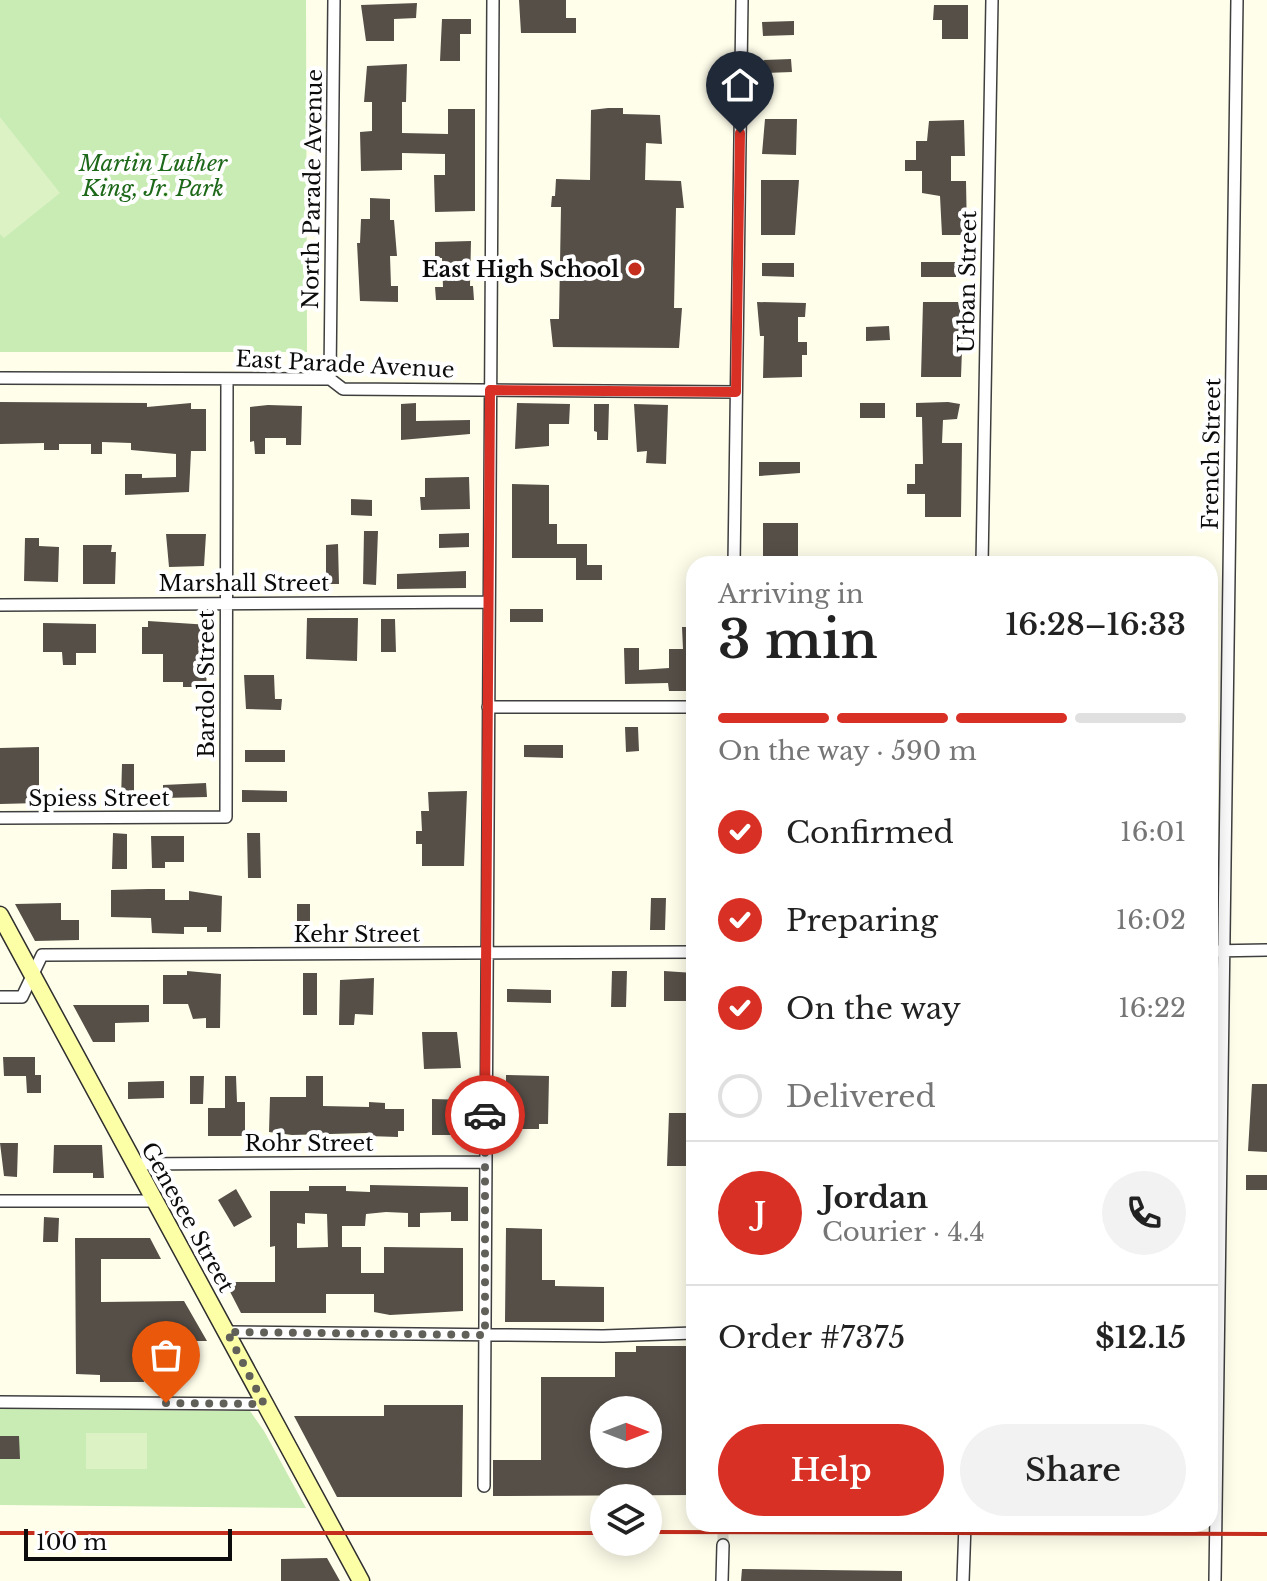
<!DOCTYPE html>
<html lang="en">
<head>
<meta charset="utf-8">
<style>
	:root { --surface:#fff; --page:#f2f2f2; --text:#222; --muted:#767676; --line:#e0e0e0; --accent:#d93025 }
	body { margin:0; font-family:"Libre Baskerville",serif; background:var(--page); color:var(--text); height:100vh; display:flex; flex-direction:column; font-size:30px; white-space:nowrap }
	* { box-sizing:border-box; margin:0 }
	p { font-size:26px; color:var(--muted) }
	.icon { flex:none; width:44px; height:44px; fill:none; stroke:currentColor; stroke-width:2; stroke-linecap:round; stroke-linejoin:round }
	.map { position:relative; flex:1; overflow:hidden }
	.details { position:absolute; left:686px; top:556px; width:532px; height:976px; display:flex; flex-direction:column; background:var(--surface); border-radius:24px; box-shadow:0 4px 20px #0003 }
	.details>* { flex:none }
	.needle { width:52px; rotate:90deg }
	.controls { position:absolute; left:590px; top:1396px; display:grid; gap:16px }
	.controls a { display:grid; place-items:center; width:72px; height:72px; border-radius:50%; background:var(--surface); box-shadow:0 4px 20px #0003; font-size:40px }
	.scale { position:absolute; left:24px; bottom:20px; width:208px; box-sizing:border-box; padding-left:8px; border:4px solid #0c0c0c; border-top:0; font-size:22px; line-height:28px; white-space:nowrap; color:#0c0c0c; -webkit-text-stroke:6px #fff; paint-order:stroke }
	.pin { position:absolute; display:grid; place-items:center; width:68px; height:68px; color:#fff; margin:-82px -34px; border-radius:50% 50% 50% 0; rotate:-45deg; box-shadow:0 0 8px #0007 }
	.pin .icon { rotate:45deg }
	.courier { position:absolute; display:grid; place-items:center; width:80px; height:80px; margin:-40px; border:6px solid #d93025; border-radius:50%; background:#fff; color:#222; box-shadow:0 2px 10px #0007 }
	.overview em { font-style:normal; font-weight:600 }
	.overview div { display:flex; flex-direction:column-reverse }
	.overview { display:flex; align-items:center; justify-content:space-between; height:136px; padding:0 32px }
	h1 { font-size:52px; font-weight:600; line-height:60px }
	.bar { display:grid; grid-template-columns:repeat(4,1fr); gap:12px 8px; align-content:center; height:96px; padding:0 32px }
	.bar i { height:10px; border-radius:6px; background:var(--line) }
	.bar .on { background:var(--accent) }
	.bar p { grid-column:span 4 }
	.line { display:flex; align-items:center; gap:20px; padding:0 32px; border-top:2px solid var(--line) }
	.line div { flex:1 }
	.round { display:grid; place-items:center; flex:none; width:84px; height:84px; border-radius:42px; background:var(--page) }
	ol { padding:0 32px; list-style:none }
	li { display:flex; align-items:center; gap:24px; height:88px }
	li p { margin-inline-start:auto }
	li .icon { padding:8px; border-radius:50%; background:var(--accent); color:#fff; stroke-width:4 }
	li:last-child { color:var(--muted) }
	li i { width:44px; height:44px; border:4px solid var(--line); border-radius:50% }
	.action { display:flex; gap:16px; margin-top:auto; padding:16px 32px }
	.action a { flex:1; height:92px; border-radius:48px; background:var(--accent); color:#fff; font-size:32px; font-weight:600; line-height:92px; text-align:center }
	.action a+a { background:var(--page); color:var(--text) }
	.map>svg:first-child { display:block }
	.green { fill:#c8ecb3 }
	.pitch { fill:#dcf2c5 }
	.building { fill:#564f48; fill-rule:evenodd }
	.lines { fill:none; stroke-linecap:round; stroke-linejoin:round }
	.street-tunnel { stroke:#dbdaca; stroke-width:11; stroke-dasharray:11 5.5; stroke-linecap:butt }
	.street-casing { stroke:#3f3f3f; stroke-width:14 }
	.secondary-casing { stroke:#2e2e2e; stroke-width:19 }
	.street { stroke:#fff; stroke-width:11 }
	.secondary { stroke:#fcffa6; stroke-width:16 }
	.rail { stroke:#c52d1c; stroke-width:4 }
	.done { stroke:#61615a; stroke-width:8; stroke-dasharray:0 14.4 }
	.route { stroke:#d93025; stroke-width:10 }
	.poi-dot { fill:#c52d1c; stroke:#fff; stroke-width:3 }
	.labels { text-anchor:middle; stroke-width:8; stroke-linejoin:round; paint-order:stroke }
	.park-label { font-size:22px; font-style:italic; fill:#1d6819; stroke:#fff }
	.street-label { font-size:22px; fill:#0c0c0c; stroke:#fff }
	.poi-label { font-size:22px; font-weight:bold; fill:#0c0c0c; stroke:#fff; text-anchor:end }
</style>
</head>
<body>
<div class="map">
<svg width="1267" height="1581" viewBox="0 0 1267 1581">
	<rect width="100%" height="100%" fill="#fffeeb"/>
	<path class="green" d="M0 0H306L307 352H0Z
		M0 1409 250 1411 264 1431 306 1508 0 1505Z"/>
	<path class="pitch" d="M0 117 60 193 4 238 0 234Z
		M86 1433H147V1469H86Z"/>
	<path class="building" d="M519 0H566V18H576V33H521Z
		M417 3 416 18 394 19V41H366L361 5Z
		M934 5H968V39H942V20H933Z
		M442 19H471V34H460V61H440Z
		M794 21V35L763 36 762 22Z
		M791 59 792 72 765 73 764 60Z
		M407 64 406 102H402V133L448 134V109H475V211L435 212 434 175H445V154L402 153V170L361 171 360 132 372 131V102H364L367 66Z
		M608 108H623V114L660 115 662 144 646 143 645 180 681 181 684 208H676L674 308H682L679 348 553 347 550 319H559L561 207H551L552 196H555L556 179 590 180 591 110Z
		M765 119H797L796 155 762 154Z
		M964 120 965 156H951V181H966L967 235H942L940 196 922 193V171H905V160H916V141H927L929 121Z
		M761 180H799L795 235H761Z
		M370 198 390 199V220H394L397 256H390L391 286H398V302L360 301 357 243H360L361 219H370Z
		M471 241 470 286H473L474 300H436L435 287H443L442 258H435V242Z
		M921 262H961V273H956V277H921Z
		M762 263H794V277L762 276Z
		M757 302 806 303 805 317H798V342H807V355H802V377L763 378 764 336H760Z
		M923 302H958L963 322 961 377H921Z
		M889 326 890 340 866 341V327Z
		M0 402 147 403V407L191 403V409H206V451H191L189 492 125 495V474H142V478L176 477V454L131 450V443L102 442V454H91V444H59V450H44V443L0 444Z
		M948 402 960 404 957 419 943 420 942 443H962L961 517H925V494H907V484H915V464H923L922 417H916V403Z
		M416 403V421L470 420V434L401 440V404Z
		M517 403 570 404 569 424H549V446L515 449Z
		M860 403H885V418H860Z
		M594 404H609L608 440H597V432L594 431Z
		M634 404 668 405 666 464 646 463 647 451 637 452Z
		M268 405 302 406 301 445H286V438H265V454H255L254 441 250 442V407Z
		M759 462H800V473L759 476Z
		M469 477 470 509 421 510 420 497H425V478Z
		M512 484 549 485V524H557V544H587V565H602V580H576V558H512Z
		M351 499 372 500V516L351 515Z
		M763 523H798V564H763Z
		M364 531H378L376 585 363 584Z
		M469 533V547L439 548V534Z
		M166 534H206L204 566 169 567Z
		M25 538H39V546L59 547 58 582 24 581Z
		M338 544 339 584H326V545Z
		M83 545H112L111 552H116L115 584H83Z
		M466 571V588L397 589V574Z
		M510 609H543V622H510Z
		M307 618H358L357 661 306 659Z
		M381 619H395L396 652H381Z
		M148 621 210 625 206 687H183V682H163V654H142V627H148Z
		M43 623 96 624V653H76V665H63L62 652H43Z
		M682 627H694V691H669L668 683 625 684 624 648H639V670L669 668V649H683Z
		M244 675H274L275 699H282L281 710 246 709Z
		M625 727H638L639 751 626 752Z
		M524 745H563V758L524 757Z
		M39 747V803L0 804V748Z
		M245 750H285V762H245Z
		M122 764H134V801L121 800Z
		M206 783 207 797 163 798V785Z
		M242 790 287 791V802H242Z
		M467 791 464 866H422V844H416V831H422L421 811H429L428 792Z
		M113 833 127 834V869H112Z
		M247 833H260L261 878H248Z
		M151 836H184V862H165V868H152Z
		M148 889H165V900H189V891L222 896 221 932H207V927H184V934L152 933 151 918 111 917V890Z
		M651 898H666L665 930H650Z
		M61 903V920H79V940L35 941 15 904Z
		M297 904H310V932H297Z
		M187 971 221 974 220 1028H206V1018L193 1019 188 1004H163V975H187Z
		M612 971H627L626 1007H611Z
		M664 971 694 973V1001H664Z
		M303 973H317V1015H303Z
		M374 978 373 1015 355 1014 354 1025H339L340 980Z
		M507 989 551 990V1003L507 1002Z
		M73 1005H149V1022L115 1023V1042H93Z
		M422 1032H457L461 1068 424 1069Z
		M3 1057H35V1075H41V1093H27L26 1076H4Z
		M506 1075 549 1076 548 1124H539V1129H509L510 1089H506Z
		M190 1076H204L203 1104H190Z
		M225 1076H236L237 1102H245V1136H208V1108H225Z
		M306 1076H323V1106L369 1107V1102L385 1103V1109H404V1131H398V1137L368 1136V1133L292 1135 269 1132 270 1097H306Z
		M164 1081V1098L128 1099V1082Z
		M1252 1084H1267V1152L1248 1151Z
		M432 1099 468 1100V1135H432Z
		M669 1113H694V1166H667Z
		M0 1143H18L17 1177 4 1176Z
		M54 1145H102L104 1178H93V1173H53Z
		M1246 1175H1267V1190H1246Z
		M370 1185 468 1187V1221H451V1212L420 1213V1227H408V1213L386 1212 366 1214 365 1226H342V1247H361V1273H384V1247L463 1248V1311L390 1315 374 1312V1294H326V1313H241L225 1282H275V1246L270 1247V1191H309V1186H346V1191L370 1192ZM305 1213 327 1214 328 1247 297 1248V1223L305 1224Z
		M236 1189 252 1217 234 1227 218 1200Z
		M44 1217 59 1218 58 1242H43Z
		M506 1228 542 1229V1280H555V1286L604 1287V1322H505Z
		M75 1238H150L161 1259H101V1302L184 1301 207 1341H144V1382H100V1375L76 1374Z
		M636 1346H694V1495L493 1496V1460H541V1377H615V1352H636ZM604 1410H648V1454H604Z
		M384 1405H463L462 1497H337L294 1416H384Z
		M0 1436H19L20 1459H0Z
		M327 1558 340 1581H281V1559Z
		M742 1569 902 1571V1581H741Z"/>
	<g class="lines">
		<path class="street-tunnel" d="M723 1545V1524"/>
		<defs>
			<path id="street" d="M0 378 330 379 343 389 736 392
				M330 379 334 0
				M734 564 742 0
				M982 564 992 0
				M0 605 489 602
				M488 707H694
				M0 818 226 817 227 379
				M1210 951 1267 950
				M0 997H22L42 955 694 952
				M133 1164 485 1162
				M0 1201H154
				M227 1332 603 1336 694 1333
				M0 1402 264 1404
				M484 1486 493 0
				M722 1581 723 1545
				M963 1581 965 1524
				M1215 1581 1237 0"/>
			<path id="secondary" d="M0 915 361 1581"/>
		</defs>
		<use href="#street" class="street-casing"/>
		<use href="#secondary" class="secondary-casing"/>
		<use href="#street" class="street"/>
		<use href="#secondary" class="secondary"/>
		<path class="rail" d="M648 1532 1267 1534
			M0 1533H604"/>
	</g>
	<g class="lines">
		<path class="done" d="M166 1403 264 1404 227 1332 485 1335V1115"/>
		<path class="route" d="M485 1115 490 390 736 392 740 133"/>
	</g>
	<circle class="poi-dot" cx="635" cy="269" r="8"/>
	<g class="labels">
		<g class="park-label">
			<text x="153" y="171">Martin Luther<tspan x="153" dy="25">King, Jr. Park</tspan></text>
		</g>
		<g class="street-label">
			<text transform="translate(312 189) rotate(-89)" y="8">North Parade Avenue</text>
			<text transform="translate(967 282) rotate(-89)" y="8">Urban Street</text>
			<text transform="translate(345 364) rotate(3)" y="8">East Parade Avenue</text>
			<text transform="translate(1211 454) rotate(-89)" y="8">French Street</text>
			<text x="244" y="591">Marshall Street</text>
			<text transform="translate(206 684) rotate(-90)" y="8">Bardol Street</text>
			<text x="99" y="806">Spiess Street</text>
			<text x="357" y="942">Kehr Street</text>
			<text x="309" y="1151">Rohr Street</text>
			<text transform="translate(188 1217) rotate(61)" y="8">Genesee Street</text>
		</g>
		<g class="poi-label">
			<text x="619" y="277">East High School</text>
		</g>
	</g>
</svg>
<div class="controls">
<a><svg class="needle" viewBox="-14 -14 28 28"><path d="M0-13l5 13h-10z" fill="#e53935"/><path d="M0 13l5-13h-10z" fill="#767676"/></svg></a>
<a><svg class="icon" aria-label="layers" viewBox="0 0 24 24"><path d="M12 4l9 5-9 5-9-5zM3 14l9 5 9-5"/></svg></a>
</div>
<div class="scale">100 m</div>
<div class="pin" style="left:166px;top:1403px;background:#ea580c"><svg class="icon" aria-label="bag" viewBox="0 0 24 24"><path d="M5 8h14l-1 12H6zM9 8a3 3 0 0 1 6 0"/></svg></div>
<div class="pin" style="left:740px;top:133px;background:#1f2937"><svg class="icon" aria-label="home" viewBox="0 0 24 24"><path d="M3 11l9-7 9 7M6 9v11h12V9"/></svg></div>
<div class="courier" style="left:485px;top:1115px"><svg class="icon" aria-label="car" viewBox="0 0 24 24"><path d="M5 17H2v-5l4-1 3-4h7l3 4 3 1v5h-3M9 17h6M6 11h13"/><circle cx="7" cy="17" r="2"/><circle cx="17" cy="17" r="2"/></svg></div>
<section class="details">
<div class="overview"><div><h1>3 min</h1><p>Arriving in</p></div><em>16:28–16:33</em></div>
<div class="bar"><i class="on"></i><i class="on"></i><i class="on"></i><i></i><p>On the way · 590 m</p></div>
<ol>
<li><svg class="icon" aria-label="check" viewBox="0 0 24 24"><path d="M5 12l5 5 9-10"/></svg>Confirmed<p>16:01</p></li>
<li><svg class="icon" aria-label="check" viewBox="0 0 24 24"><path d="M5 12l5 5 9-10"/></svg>Preparing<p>16:02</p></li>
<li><svg class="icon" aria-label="check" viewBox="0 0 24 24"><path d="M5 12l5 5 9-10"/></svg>On the way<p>16:22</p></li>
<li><i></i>Delivered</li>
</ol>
<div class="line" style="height:144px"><b class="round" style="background:var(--accent);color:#fff">J</b><div><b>Jordan</b><p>Courier · 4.4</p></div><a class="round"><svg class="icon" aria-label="phone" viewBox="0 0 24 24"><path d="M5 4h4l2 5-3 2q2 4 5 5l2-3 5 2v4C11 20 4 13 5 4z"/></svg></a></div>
<div class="line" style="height:104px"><div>Order #7375</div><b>$12.15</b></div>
<div class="action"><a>Help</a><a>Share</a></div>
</section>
</div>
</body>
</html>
